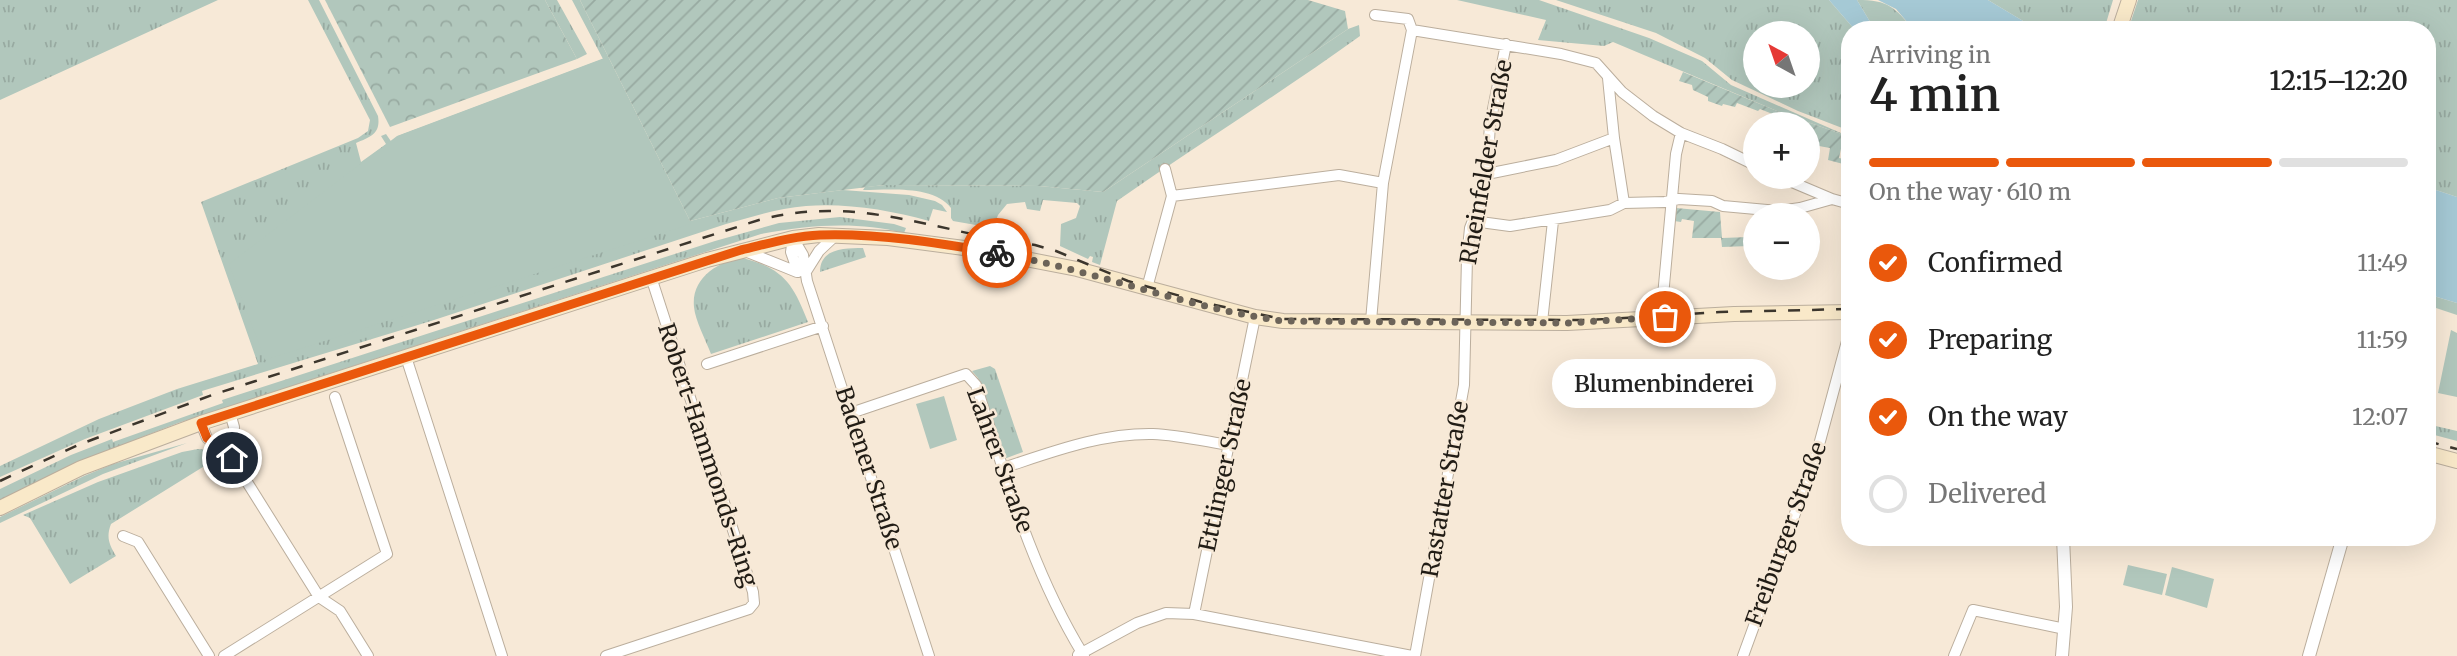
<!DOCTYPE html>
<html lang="en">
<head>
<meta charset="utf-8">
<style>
	:root { --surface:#fff; --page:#f6f6f6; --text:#222; --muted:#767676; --line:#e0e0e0; --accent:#ea580c }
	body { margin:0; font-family:Merriweather,serif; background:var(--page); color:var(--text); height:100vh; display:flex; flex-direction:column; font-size:26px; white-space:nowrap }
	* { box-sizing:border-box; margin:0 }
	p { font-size:23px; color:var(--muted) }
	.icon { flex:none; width:38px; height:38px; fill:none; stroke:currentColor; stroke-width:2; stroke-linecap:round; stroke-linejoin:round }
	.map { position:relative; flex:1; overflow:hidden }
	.drawer { position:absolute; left:1841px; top:21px; width:595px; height:525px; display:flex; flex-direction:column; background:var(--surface); border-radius:28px; box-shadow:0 7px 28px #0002 }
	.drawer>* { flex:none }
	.needle { width:46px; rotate:320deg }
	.controls { position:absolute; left:1743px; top:21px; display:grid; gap:14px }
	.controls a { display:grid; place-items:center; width:77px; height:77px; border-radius:50%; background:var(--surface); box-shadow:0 7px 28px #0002; font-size:35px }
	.pin { position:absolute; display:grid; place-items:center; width:60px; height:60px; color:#fff; margin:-30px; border:4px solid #fff; border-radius:50%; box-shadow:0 2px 7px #0007 }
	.courier { position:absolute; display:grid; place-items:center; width:70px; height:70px; margin:-35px; border:5px solid #ea580c; border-radius:50%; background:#fff; color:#222; box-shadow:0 2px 9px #0007 }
	.bubble { position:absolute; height:49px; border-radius:24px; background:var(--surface); box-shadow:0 7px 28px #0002; font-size:23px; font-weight:600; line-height:49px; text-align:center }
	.overview em { font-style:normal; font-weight:600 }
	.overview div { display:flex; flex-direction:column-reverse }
	.overview { display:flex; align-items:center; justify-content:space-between; height:119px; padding:0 28px }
	h1 { font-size:46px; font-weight:600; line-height:52px }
	.bar { display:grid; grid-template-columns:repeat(4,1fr); gap:10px 7px; align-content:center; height:84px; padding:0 28px }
	.bar i { height:9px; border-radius:5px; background:var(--line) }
	.bar .selected { background:var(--accent) }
	.bar p { grid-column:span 4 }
	ol { padding:0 28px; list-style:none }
	li { display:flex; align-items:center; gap:21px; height:77px }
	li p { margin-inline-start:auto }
	li .icon { padding:7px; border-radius:50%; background:var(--accent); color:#fff; stroke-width:4 }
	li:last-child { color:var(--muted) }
	li i { width:38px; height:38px; border:4px solid var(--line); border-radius:50% }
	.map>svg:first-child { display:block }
	.grass { fill:url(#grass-tufts); fill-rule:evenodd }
	.forest { fill:url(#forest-crowns) }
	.park { fill:#b1c7bc }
	.garden { fill:url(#garden-furrows) }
	.water { fill:#a5c9d5 }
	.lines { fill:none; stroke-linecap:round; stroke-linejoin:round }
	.minor-casing { stroke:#bbae9d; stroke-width:12 }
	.tertiary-casing { stroke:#bbae9d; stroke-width:14 }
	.secondary-casing { stroke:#bbae9d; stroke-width:16 }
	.minor { stroke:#fff; stroke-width:10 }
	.tertiary { stroke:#fff; stroke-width:12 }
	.secondary { stroke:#f9e9c9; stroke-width:14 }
	.rail { stroke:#3c362d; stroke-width:2.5; stroke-dasharray:12 12; stroke-linecap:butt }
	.done { stroke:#6c6459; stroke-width:7; stroke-dasharray:0 12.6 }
	.route { stroke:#ea580c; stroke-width:9 }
	.labels { text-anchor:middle; stroke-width:5; stroke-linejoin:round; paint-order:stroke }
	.street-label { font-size:23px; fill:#211c15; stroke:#f7e9d7 }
</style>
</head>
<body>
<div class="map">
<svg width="2457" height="656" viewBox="0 0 2457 656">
	<defs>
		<pattern id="grass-tufts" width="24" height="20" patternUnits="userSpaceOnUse" patternTransform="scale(1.75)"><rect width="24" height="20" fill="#b1c7bc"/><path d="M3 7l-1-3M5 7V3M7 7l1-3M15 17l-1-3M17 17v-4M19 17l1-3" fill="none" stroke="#98aaa1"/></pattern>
		<pattern id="forest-crowns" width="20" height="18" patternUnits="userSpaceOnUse" patternTransform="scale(1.75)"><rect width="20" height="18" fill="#b1c7bc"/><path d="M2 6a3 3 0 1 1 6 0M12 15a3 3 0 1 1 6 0" fill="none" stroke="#98aaa1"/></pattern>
		<pattern id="garden-furrows" width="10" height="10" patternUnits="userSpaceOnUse" patternTransform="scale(1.75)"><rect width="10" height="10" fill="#b1c7bc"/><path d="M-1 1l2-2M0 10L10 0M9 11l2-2" fill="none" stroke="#98aaa1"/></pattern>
	</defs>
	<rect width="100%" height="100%" fill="#f7e9d7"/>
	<path class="grass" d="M0 0H218L0 100Z
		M308 0H319L378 116C381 134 370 137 356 143L361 162 386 144 381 136 386 134 399 153 407 151 398 136 603 59 572 0H580L690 221 778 198 843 190 909 195 935 201 942 205 947 212 933 209 929 221C889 210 847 203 806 206 779 208 752 217 726 224L431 321 202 391 203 395 85 439 0 477V466L99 419 177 389 258 364 201 202 358 138 368 131 370 120Z
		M545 0H557L587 54 577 59Z
		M1457 0H1539L1649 38 1702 61 1731 85 1850 137 1782 113 1613 42 1604 46 1538 40 1546 20Z
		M1556 0H1829L1855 30H1850V131L1798 111 1732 80 1705 58 1656 33ZM1755 33H1808V86H1755Z
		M1857 0C1889 0 1894 7 1914 30H1875Z
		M1988 0H2113L2104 30H2038Z
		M2138 0H2457V197L2427 187V30H2128Z
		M1359 25 1360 36C1281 93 1197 145 1117 201L1100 265 1092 262 1093 257 1090 256 1088 259 1060 246 1061 224 1076 218 1080 206 1077 203 1043 200 1040 211 1027 209 1025 202 1007 204 998 215 993 228 953 221 951 218V208C933 185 890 190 863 190L865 187 885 185 1039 186 1103 192 1348 29Z
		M840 217 894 224 906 228 904 233C856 221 809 225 761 234L178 423 81 461 0 501V489L71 455 112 439 113 442 223 403 222 400 715 241 779 223Z
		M863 248 866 257 820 272C820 248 845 248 863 248Z
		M743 258C784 269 793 284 808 322L711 354C706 341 695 320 694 307 691 278 718 261 743 258Z
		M2427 294 2457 303V315L2427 305Z
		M990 366 995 369 1023 452 1004 459 978 378 972 371Z
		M2427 424 2457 431V441L2427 433Z
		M187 443 103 474 0 523V517L84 476 113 464Z
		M198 449 210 450 219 457 111 524C106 537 109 544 116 556L70 584 30 518 23 515 98 482 182 452Z"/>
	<path class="forest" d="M325 0H545L577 59 390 127Z"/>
	<path class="park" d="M607 57 691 224 265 360 229 264 397 136Z
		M2451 330 2457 333V397L2438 393Z
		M944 396 957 440 930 449 916 404Z
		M2128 565 2167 574 2162 595 2123 585Z
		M2172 567 2214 579 2207 608 2165 595Z"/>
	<path class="garden" d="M580 0H1308L1345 11 1348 29 1103 192 1039 186 884 185 778 198 690 221Z
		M1683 72 1782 113 1850 137V146L1842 144 1839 158 1849 160 1847 165 1828 160 1830 148 1808 144 1812 130 1808 128V124H1798L1760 109 1758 111 1737 103 1735 107 1723 104 1722 106 1708 101V97L1693 90 1692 85 1679 81Z
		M1676 208 1720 212 1722 238 1749 237 1750 246 1722 247 1721 238H1692L1694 221 1682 219 1681 222 1674 221Z"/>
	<path class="water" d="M1829 0H1857L1875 30H1855Z
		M1878 0H1988L2038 30H1914L1896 9Z
		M2427 187 2457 197V303L2427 294Z"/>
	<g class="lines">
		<defs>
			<path id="minor" d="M1375 15 1408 19 1412 30
				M1412 30 1561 54 1596 63 1622 92 1653 116 1681 133 1722 149 1755 165
				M1608 78 1614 138 1624 203
				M1165 169 1172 196
				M1487 174 1556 160 1614 138
				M1780 177 1832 199 1850 204
				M1473 221 1510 226 1610 210 1624 203 1665 202 1679 199 1712 201 1723 206 1778 211 1800 208 1832 199
				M793 238 803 255 807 281 929 656
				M793 238 791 252 798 272
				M745 251 797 272
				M807 270 819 251 836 235
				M1147 288 1172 196 1339 175 1383 183
				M1661 318 1676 154 1681 133
				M1371 321 1383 183 1412 30
				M1542 322 1553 221
				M406 357 502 656
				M707 364 823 326
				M230 413 234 427 232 458
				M851 413 966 374 976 385C1006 477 1032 572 1084 656
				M201 423 207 438 232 458 319 597 340 611 368 656
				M1003 468C1052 452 1101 433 1153 434 1178 435 1204 441 1229 445
				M123 536 138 542 209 656
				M1194 614 1255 317
				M1078 655 1137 623 1166 613 1194 614 1412 656
				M224 656 387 554 335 397
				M606 656 749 609 754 603 753 592 651 277
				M1415 656 1464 385 1467 258 1470 228 1479 205 1487 174 1490 124 1506 44
				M1743 656 1816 456 1850 330
				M1954 656 1973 610 2065 629"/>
			<path id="tertiary" d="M2062 656 2066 607 2063 537
				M2309 656 2343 537"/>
			<path id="secondary" d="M2119 30 2129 0
				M2427 453 2457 461
				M0 508 81 468 201 423 707 260 793 238 819 235 888 238 979 250 1077 269 1255 317 1283 321 1567 323 1734 314 1850 312"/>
		</defs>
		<use href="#minor" class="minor-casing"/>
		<use href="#tertiary" class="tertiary-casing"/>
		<use href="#secondary" class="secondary-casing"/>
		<use href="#minor" class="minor"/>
		<use href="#tertiary" class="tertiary"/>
		<use href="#secondary" class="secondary"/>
		<path class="rail" d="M2427 441 2457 449
			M0 481 78 445 212 395 759 220C828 202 883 214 950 229 978 236 1007 240 1035 245L1056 251 1128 281 1201 302 1282 319 1590 320 1720 312 1850 309"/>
	</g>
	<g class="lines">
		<path class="done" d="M997 253C1094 270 1186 308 1283 321L1567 323 1665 317"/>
		<path class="route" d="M232 458 207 438 201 423 741 250C767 244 793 236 820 235 879 233 939 243 997 253"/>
	</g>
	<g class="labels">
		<g class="street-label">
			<text transform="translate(1486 162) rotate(-80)" y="8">Rheinfelder Straße</text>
			<text transform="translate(708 455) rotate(72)" y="8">Robert-Hammonds-Ring</text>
			<text transform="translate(1000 460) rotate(70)" y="8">Lahrer Straße</text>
			<text transform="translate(1225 465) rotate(-78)" y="8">Ettlinger Straße</text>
			<text transform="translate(869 468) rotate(72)" y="8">Badener Straße</text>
			<text transform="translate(1445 489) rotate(-80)" y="8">Rastatter Straße</text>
			<text transform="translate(1786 534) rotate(-70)" y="8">Freiburger Straße</text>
		</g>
	</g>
</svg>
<div class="controls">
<a><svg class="needle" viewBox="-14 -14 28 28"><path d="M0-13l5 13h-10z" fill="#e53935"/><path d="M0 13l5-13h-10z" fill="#767676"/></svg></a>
<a>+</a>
<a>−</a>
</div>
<div class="pin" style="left:1665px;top:317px;background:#ea580c"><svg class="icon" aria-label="bag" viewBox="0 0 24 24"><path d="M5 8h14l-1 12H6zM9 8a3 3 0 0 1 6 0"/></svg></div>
<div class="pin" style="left:232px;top:458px;background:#1f2937"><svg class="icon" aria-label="home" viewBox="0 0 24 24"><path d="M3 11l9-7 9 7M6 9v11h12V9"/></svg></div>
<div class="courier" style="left:997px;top:253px"><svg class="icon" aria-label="bike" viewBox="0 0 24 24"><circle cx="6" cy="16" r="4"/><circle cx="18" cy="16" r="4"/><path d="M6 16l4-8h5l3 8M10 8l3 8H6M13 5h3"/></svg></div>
<div class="bubble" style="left:1552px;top:359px;width:224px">Blumenbinderei</div>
<section class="drawer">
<div class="overview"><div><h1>4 min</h1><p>Arriving in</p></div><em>12:15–12:20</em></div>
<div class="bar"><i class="selected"></i><i class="selected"></i><i class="selected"></i><i></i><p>On the way · 610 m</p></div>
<ol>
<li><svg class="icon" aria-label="check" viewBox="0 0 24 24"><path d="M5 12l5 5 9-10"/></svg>Confirmed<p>11:49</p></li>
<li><svg class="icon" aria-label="check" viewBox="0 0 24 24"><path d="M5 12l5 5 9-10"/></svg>Preparing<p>11:59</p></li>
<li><svg class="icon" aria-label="check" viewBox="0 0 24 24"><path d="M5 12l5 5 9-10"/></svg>On the way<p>12:07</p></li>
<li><i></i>Delivered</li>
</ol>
</section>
</div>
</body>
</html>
